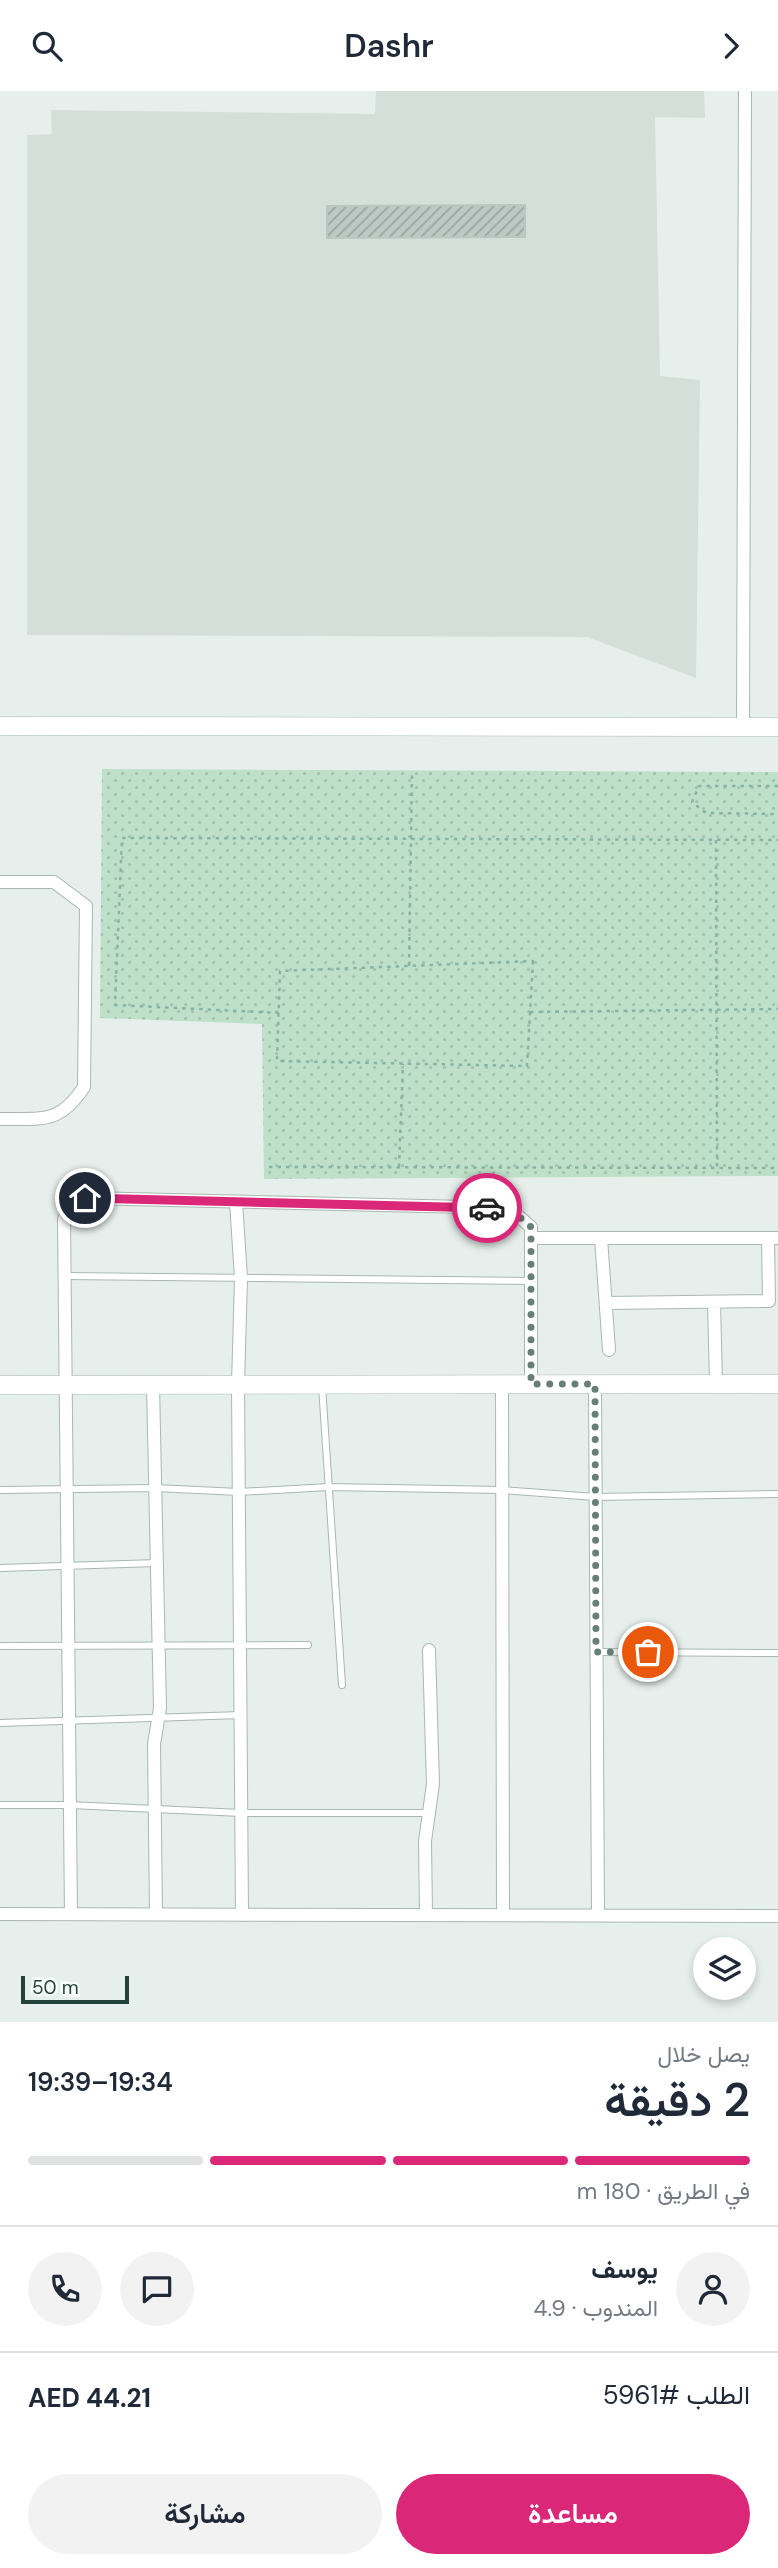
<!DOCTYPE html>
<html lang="ar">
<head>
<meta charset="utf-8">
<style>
	:root { --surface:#fff; --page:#f2f2f3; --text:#1f2937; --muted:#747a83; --line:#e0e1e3; --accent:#db2777 }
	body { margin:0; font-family:"DM Sans",Vazirmatn,sans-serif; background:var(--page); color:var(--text); direction:rtl; height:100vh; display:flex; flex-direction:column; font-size:26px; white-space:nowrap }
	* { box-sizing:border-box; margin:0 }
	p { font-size:23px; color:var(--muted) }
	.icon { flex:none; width:38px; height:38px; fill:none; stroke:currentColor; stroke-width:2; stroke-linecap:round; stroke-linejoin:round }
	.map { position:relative; height:1931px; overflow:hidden; direction:ltr }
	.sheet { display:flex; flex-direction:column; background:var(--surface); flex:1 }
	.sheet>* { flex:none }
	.fabs { position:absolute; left:693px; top:1846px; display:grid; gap:14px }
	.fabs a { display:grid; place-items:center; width:63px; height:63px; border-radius:50%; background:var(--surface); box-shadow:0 4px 10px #0003; font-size:35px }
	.scale { position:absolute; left:21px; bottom:18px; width:108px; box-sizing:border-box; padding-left:7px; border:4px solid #24423a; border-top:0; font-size:19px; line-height:24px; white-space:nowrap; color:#24423a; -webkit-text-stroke:5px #f7fbf9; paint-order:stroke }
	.pin { position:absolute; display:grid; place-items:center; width:60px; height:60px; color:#fff; margin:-30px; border:4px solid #fff; border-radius:50%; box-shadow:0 2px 7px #0007 }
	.courier { position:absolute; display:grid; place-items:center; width:70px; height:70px; margin:-35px; border:5px solid #db2777; border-radius:50%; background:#fff; color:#222; box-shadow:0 2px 9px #0007 }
	.summary em { font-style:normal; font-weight:600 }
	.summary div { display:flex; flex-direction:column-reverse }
	.summary { display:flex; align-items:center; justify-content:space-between; height:119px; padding:0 28px }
	h1 { font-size:46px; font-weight:600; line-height:52px }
	.bar { display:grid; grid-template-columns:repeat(4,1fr); gap:10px 7px; align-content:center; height:84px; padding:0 28px }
	.bar i { height:9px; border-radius:5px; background:var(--line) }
	.bar .selected { background:var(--accent) }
	.bar p { grid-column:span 4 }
	.line { display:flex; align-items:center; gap:18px; padding:0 28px; border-top:2px solid var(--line) }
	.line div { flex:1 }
	.round { display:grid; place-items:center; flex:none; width:74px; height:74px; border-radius:37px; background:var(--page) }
	.cta { display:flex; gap:14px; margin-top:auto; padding:14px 28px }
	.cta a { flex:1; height:80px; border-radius:42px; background:var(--accent); color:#fff; font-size:28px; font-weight:600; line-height:80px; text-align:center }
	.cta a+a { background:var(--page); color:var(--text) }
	header { display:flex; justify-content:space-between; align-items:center; height:91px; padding:0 28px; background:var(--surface); font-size:32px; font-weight:600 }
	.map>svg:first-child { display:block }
	.built { fill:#d4dfda }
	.park { fill:url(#park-dots) }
	.building { fill:url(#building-hatch); stroke:#b8c9c2; stroke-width:2 }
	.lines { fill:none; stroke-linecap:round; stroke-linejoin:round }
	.lane-casing { stroke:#a8b8b2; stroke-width:8 }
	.street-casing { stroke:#a8b8b2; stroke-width:14 }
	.secondary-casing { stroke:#a4bbb3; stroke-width:19 }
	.path { stroke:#86b3a5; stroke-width:2.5; stroke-dasharray:3.5 5; stroke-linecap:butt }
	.lane { stroke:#fff; stroke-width:6 }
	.street { stroke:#fff; stroke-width:12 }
	.secondary { stroke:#fff; stroke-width:18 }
	.done { stroke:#687f78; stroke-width:7; stroke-dasharray:0 12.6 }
	.route { stroke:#db2777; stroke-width:9 }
</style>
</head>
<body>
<header><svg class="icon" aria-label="forward" viewBox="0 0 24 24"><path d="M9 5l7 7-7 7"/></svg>Dashr<svg class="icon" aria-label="search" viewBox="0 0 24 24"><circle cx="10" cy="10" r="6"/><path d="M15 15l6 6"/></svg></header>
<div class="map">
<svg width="778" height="1931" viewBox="0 0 778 1931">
	<defs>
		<pattern id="park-dots" width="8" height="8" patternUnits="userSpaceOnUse" patternTransform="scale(1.75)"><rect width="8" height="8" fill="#bfe0c8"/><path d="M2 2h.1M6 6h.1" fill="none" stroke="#a4c1ad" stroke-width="1.8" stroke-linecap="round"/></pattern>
		<pattern id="building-hatch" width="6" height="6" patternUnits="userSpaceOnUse" patternTransform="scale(1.75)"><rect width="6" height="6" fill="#bbcac4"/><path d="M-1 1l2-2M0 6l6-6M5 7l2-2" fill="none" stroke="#98a6a0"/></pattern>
	</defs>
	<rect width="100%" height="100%" fill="#e6efeb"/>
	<path class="built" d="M376 0H704L705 27 655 26 660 285 700 289 696 587 587 546 27 544V44L52 43 51 19 375 23Z"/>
	<path class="park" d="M102 678 778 681V1085L264 1088 262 933 100 927Z"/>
	<path class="building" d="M525 114V146L327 147V115Z"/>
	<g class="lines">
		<defs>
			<path id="lane" d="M65 1185 531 1190
				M322 1295 342 1594
				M0 1399 155 1397 239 1401 329 1396 502 1399 595 1406 778 1403
				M0 1477 157 1472
				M0 1555 308 1554
				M596 1561 778 1562
				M0 1632 241 1624
				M0 1714H70L241 1722H429"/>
			<path id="street" d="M743 636 745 0
				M0 791H54L86 815 84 996C59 1034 42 1027 0 1028
				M236 1111 241 1187 238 1294 242 1824
				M531 1147H778
				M601 1147 609 1259
				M714 1211 716 1293
				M606 1212 769 1210 768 1147
				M502 1293 503 1824
				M595 1293 598 1824
				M153 1294 160 1617 154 1653 156 1823
				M0 1823 778 1825
				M71 1823 64 1128 85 1107 509 1117 531 1136V1293
				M426 1824 425 1750 433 1693 429 1559"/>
			<path id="secondary" d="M0 635 778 636
				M0 1294 778 1293"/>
		</defs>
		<use href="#lane" class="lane-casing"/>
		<use href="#street" class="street-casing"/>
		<use href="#secondary" class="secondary-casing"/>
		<path class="path" d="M778 695H699L692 711 706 722 778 723
			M716 749 717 1077
			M533 870 527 975 277 970 280 880Z
			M409 875 412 684
			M530 921 778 918
			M279 922 115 914 122 747 778 749
			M269 1076 778 1077
			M399 1076 403 973"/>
		<use href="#lane" class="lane"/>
		<use href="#street" class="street"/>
		<use href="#secondary" class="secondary"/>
	</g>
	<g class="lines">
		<path class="done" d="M487 1117H509L531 1136V1293H595L596 1561H648"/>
		<path class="route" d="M85 1107 487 1117"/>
	</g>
</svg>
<div class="fabs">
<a><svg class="icon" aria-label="layers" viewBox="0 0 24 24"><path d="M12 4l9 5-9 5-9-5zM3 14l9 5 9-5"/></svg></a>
</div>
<div class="scale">50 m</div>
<div class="pin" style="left:648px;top:1561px;background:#ea580c"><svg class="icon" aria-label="bag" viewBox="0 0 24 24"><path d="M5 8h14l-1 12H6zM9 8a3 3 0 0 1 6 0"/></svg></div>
<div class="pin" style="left:85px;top:1107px;background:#1f2937"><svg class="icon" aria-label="home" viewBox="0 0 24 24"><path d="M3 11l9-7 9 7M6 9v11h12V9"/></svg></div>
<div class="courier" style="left:487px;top:1117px"><svg class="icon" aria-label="car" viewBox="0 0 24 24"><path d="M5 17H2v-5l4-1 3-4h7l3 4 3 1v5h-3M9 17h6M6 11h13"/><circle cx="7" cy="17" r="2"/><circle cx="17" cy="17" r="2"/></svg></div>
</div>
<section class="sheet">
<div class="summary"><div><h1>2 دقيقة</h1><p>يصل خلال</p></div><em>19:34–19:39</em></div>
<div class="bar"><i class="selected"></i><i class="selected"></i><i class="selected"></i><i></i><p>في الطريق · 180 m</p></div>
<div class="line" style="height:126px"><a class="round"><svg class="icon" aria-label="person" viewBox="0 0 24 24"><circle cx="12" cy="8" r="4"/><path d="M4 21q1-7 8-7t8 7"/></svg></a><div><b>يوسف</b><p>المندوب · 4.9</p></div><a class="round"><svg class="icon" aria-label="chat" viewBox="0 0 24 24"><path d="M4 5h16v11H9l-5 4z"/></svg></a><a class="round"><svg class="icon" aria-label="phone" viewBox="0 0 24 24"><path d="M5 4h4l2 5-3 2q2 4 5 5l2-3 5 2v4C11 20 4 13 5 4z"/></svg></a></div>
<div class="line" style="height:91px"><div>الطلب #5961</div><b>AED 44.21</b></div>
<div class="cta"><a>مساعدة</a><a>مشاركة</a></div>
</section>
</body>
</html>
